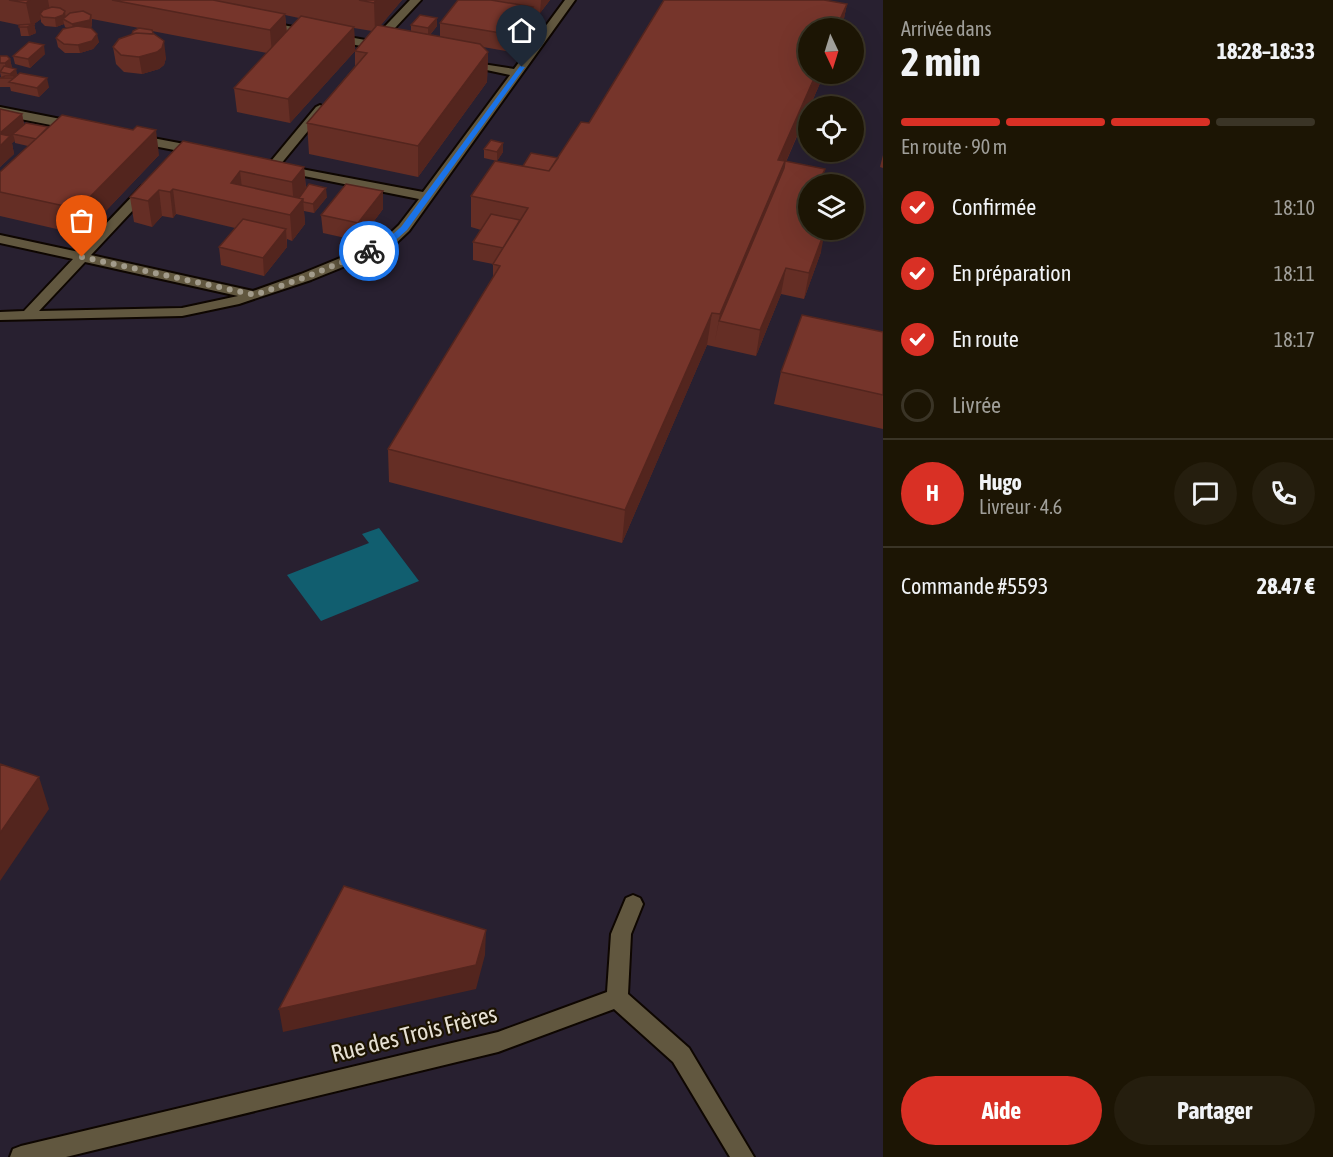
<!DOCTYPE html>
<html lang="fr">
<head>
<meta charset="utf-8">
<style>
	:root { --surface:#1c1504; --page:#251e0e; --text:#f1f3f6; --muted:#a09f9a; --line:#3a3426; --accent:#d93025 }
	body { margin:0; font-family:"Asap Condensed",sans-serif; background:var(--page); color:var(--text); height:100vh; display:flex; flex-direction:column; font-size:22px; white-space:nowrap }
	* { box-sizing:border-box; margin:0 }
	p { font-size:20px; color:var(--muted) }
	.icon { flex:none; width:33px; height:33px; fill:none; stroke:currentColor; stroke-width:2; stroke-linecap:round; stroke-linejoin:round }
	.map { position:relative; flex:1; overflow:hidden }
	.drawer { display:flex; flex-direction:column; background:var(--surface); width:450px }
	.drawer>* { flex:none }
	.needle { width:39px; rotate:176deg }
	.buttons { position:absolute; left:798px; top:18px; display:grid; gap:12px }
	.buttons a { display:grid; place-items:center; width:66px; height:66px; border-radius:50%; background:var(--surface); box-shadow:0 6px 24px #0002,0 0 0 2px var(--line); font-size:30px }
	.pin { position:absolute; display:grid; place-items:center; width:51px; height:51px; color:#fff; margin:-62px -26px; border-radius:50% 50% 50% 0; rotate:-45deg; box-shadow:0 0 6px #0007 }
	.pin .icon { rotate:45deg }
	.courier { position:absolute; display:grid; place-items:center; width:60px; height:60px; margin:-30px; border:4px solid #1a73e8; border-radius:50%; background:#fff; color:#222; box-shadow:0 2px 8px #0007 }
	.summary em { font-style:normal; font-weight:700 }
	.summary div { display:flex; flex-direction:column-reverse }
	.summary { display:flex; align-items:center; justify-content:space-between; height:102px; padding:0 18px }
	h1 { font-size:39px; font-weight:700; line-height:45px }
	.bar { display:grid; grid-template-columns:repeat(4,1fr); gap:9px 6px; align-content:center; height:72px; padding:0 18px }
	.bar i { height:8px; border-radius:4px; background:var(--line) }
	.bar .selected { background:var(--accent) }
	.bar p { grid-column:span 4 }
	.line { display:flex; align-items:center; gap:15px; padding:0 18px; border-top:2px solid var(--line) }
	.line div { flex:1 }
	.round { display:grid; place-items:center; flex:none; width:63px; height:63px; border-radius:32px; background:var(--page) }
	ol { padding:0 18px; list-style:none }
	li { display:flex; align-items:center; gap:18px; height:66px }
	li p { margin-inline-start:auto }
	li .icon { padding:6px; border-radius:50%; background:var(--accent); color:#fff; stroke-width:4 }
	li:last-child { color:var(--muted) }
	li i { width:33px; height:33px; border:3px solid var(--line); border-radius:50% }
	.cta { display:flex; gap:12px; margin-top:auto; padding:12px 18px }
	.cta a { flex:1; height:69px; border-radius:36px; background:var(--accent); color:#fff; font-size:24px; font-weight:700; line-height:69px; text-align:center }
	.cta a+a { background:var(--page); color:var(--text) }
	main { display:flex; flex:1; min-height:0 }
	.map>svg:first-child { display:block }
	.industrial { fill:#282030; fill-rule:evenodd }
	.water { fill:#115e6f }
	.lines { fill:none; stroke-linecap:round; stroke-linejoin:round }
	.lane-casing { stroke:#0e0600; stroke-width:4 }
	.lane { fill:#61573f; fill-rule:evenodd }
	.wall { fill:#652e25; fill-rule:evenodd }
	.shaded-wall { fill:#53251e }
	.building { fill:#76352b; stroke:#53251e; stroke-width:1.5 }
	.route { fill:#1a73e8 }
	.done { stroke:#a29b8b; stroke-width:6; stroke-dasharray:0 10.8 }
	.labels { text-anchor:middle; stroke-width:4.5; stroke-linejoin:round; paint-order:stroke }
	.near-street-label { font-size:24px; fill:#e6e0d3; stroke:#1c1300 }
</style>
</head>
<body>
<main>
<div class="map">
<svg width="883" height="1157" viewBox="0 0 883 1157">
	<rect width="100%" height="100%" fill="#251c06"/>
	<path class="industrial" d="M0 0H883V1157H0ZM808 28H854V74H808ZM808 106H854V152H808ZM808 184H854V230H808Z"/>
	<path class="water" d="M379 528 419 581 321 621 287 575 369 543 362 534Z"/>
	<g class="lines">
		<defs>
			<path id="lane" d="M410 0H421L381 43 388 47 382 50 266 28 261 25 266 22 371 41Z
				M565 0H575L409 231 392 247 311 280 239 304 182 316 0 320V312L24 311 73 259 0 243V235L79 252 142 186 146 185 152 189 150 192 91 255 253 291 301 274 382 241 399 225 419 199 284 172 278 168 273 170 267 166 316 107 320 105 326 109 280 165 423 192 510 75 463 65V61L514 69ZM85 262 238 296 182 308 39 311Z
				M0 107 76 122 82 126 76 130 0 115Z
				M137 135 200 147 206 151 200 155 133 142V136Z
				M633 895 640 898 643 904 631 934 628 994 689 1048 754 1157H730L673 1062 614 1009 498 1052 66 1157H10L13 1149 21 1146 498 1032 607 992 611 934 626 898Z"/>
		</defs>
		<use href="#lane" class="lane-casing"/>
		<use href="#lane" class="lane"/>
	</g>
	<path class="wall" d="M0 0H402L380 26 411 31V25L437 18V26L430 35 440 37V23L458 0H550L540 13 533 12 532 24 512 52 483 47 488 52 487 82 418 177 309 154 307 123 355 66V51L372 31 354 28 355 51 290 123 237 112 234 88 267 53 152 31 153 34 166 58 164 65 159 69 142 74 124 72 116 64 113 47 132 35 139 28 92 19V24L91 28 99 42 93 49 80 53H65L58 47 56 38 67 28 65 27 64 24 56 27 45 26 41 22V19L34 24 36 33 29 36H21L19 25 0 21ZM285 15 299 18 287 32Z
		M847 4 842 28H808V74H824L786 162 825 169 821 184H808V230L821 252 804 299 781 294 756 356 707 345 622 543 389 482 388 449 493 278V264L473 260V242L481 230 471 227V196L523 166 558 158 589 123Z
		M45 54 30 68 15 64 13 56Z
		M0 56 10 59 12 68 18 75 49 87 39 97 11 91 10 87H0V78L1 77 0 72Z
		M0 109 22 114 24 124 159 155 83 235 0 216V172L28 146 15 143V141L12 143 14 154 0 167Z
		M183 141 304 167 306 188 327 197 314 213 304 211 305 224 292 241 287 239V247L264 276 221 265 219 247 235 228 176 214 173 218 162 216 152 227 134 222 130 197Z
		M484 149 503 152 497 161 484 158Z
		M883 155V168L880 167Z
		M383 209 359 241 323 233 321 215Z
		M883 332V429L774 404 781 372Z"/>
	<path class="shaded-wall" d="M30 0H48L50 11 40 14 41 19 34 24 36 33 29 36 27 27 31 26 26 3Z
		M376 0H402L375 32 374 3Z
		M541 0H550L540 13Z
		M847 4 842 28H836Z
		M533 7 532 24 512 52 513 35Z
		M65 11 66 20 63 19 64 24 56 27 55 18Z
		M285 14 287 37 272 54 270 30Z
		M91 15 92 24 91 28 74 33 72 24Z
		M437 18V26L428 37V28Z
		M354 27 355 51 290 123 288 99Z
		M97 34 99 42 93 49 80 53 78 45Z
		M164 41 166 58 164 65 159 69 142 74 139 57Z
		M44 45 45 54 30 68 28 59Z
		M488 52 487 82 418 177V146Z
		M10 59 12 68 6 72 5 63Z
		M16 69 18 77 15 80 16 86 14 78H11L10 74Z
		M816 74H824L810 106H808V109L719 321 715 341 720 314 778 160Z
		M47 78 49 87 39 97 37 88Z
		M22 114 25 131 13 134 15 141 12 143 14 154 0 167V133Z
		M156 130 159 155 83 235 78 209Z
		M503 143V152L497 161V152Z
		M304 167 306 192 294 208 292 182Z
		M825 169 821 184H818Z
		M240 171 243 197 231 183Z
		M326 188 327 197 314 213 313 204Z
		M173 189 176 214 173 218 170 192Z
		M159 190 162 216 152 227 148 201Z
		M383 191V209L359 241 358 223Z
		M303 199 305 224 292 241 290 215Z
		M808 210V222H804Z
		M286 229 287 247 264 276 263 258Z
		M825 230 821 252 804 299 809 273Z
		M786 268 781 294 756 356 760 330Z
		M712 313 707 345 622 543 625 510Z
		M39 777 49 809 0 881V833Z
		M486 930 485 955 476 989 283 1032 279 1009Z"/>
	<path class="building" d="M9 0H30L26 3Z
		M112 0H213L285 14 270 30Z
		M359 0H376L374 3Z
		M458 0H491L533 7 513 35 440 23Z
		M664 0H824L847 4 836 28H808V74H816L778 160 785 161 720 314 712 313 625 510 388 449 500 266 493 264 528 208 471 196 495 161 549 171 581 122 589 123 592 118Z
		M52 7 60 8 65 11 63 15 55 18 43 17 40 14 43 10Z
		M83 11 91 15 90 20 72 24 63 19 70 13Z
		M420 15 437 18 428 28 411 25Z
		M301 16 354 27 288 99 234 88Z
		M35 24 27 27H19V25Z
		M377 25 480 44 488 52 418 146 307 123 367 53 355 51Z
		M77 26 91 28 97 34 92 41 78 45 64 44 56 38 63 29Z
		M139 28 152 30 153 33 151 34 136 33 132 34 133 31Z
		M136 33 154 34 164 41 162 48 157 52 139 57 121 55 113 47 119 39Z
		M29 42 44 45 28 59 13 56Z
		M0 56H7L10 59 5 63H0Z
		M4 66 16 69 10 74 0 72Z
		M20 73 47 78 37 88 9 82 14 78H0L5 76H14V78Z
		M0 109 22 114 0 133Z
		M62 115 133 130 137 126 156 130 78 209 0 192V172Z
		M26 123 48 127 36 139 13 134Z
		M0 134 10 136 0 146Z
		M491 140 503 143 497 152 484 149Z
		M183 141 304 167 292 182 240 171 231 183 303 199 290 215 173 189 170 192 159 190 148 201 130 197Z
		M531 153 558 158 549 171 523 166Z
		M780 160 825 169 818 184H808V210L804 222 808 223V230H825L809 273 786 268 760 330 719 321 784 168 785 161Z
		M309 184 326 188 313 204 303 202V199L299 198Z
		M346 184 383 191 358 223 321 215Z
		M491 214 520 220 503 248 473 242Z
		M243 219 286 229 263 258 219 247Z
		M802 315 883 332V395L781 372Z
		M0 764 39 777 0 833Z
		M344 886 486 930 476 965 279 1009Z"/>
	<path class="route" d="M520 66 525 67 407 230 390 245 366 253V249L384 242 401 227Z"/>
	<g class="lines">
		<path class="done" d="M82 257 255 295 306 277 369 251"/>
	</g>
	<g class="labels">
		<g class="near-street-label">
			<text transform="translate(414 1034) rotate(-14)" y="8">Rue des Trois Frères</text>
		</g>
	</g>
</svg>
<div class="buttons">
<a><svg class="needle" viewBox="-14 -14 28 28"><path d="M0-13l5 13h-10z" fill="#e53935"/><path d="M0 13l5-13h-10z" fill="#a09f9a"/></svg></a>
<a><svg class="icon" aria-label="locate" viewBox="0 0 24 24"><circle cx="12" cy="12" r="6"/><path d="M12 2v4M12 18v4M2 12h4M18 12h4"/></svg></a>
<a><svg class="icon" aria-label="layers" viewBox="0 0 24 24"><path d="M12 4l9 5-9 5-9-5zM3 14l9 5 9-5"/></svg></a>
</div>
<div class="pin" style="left:82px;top:257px;background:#ea580c"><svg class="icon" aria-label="bag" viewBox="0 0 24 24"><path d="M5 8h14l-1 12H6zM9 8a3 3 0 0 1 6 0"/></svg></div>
<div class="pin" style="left:522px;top:67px;background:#1f2937"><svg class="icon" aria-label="home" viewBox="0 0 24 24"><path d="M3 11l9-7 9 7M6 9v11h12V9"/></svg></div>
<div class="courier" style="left:369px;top:251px"><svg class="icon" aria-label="bike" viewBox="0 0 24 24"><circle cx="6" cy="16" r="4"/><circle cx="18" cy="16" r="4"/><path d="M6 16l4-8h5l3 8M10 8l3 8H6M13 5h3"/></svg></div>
</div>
<section class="drawer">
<div class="summary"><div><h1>2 min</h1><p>Arrivée dans</p></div><em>18:28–18:33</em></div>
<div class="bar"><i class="selected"></i><i class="selected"></i><i class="selected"></i><i></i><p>En route · 90 m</p></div>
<ol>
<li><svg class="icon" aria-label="check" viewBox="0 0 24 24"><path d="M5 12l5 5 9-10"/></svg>Confirmée<p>18:10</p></li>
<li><svg class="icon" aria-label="check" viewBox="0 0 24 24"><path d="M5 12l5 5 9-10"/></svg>En préparation<p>18:11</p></li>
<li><svg class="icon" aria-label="check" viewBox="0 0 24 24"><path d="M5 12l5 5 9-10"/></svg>En route<p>18:17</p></li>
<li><i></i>Livrée</li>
</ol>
<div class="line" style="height:108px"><b class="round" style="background:var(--accent);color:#fff">H</b><div><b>Hugo</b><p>Livreur · 4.6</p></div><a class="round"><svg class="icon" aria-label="chat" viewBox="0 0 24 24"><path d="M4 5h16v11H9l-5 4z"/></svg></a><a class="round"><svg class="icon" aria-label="phone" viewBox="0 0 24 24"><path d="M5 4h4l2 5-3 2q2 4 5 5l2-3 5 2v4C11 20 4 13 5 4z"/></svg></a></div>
<div class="line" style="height:78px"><div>Commande #5593</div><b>28.47 €</b></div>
<div class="cta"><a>Aide</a><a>Partager</a></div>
</section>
</main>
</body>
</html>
